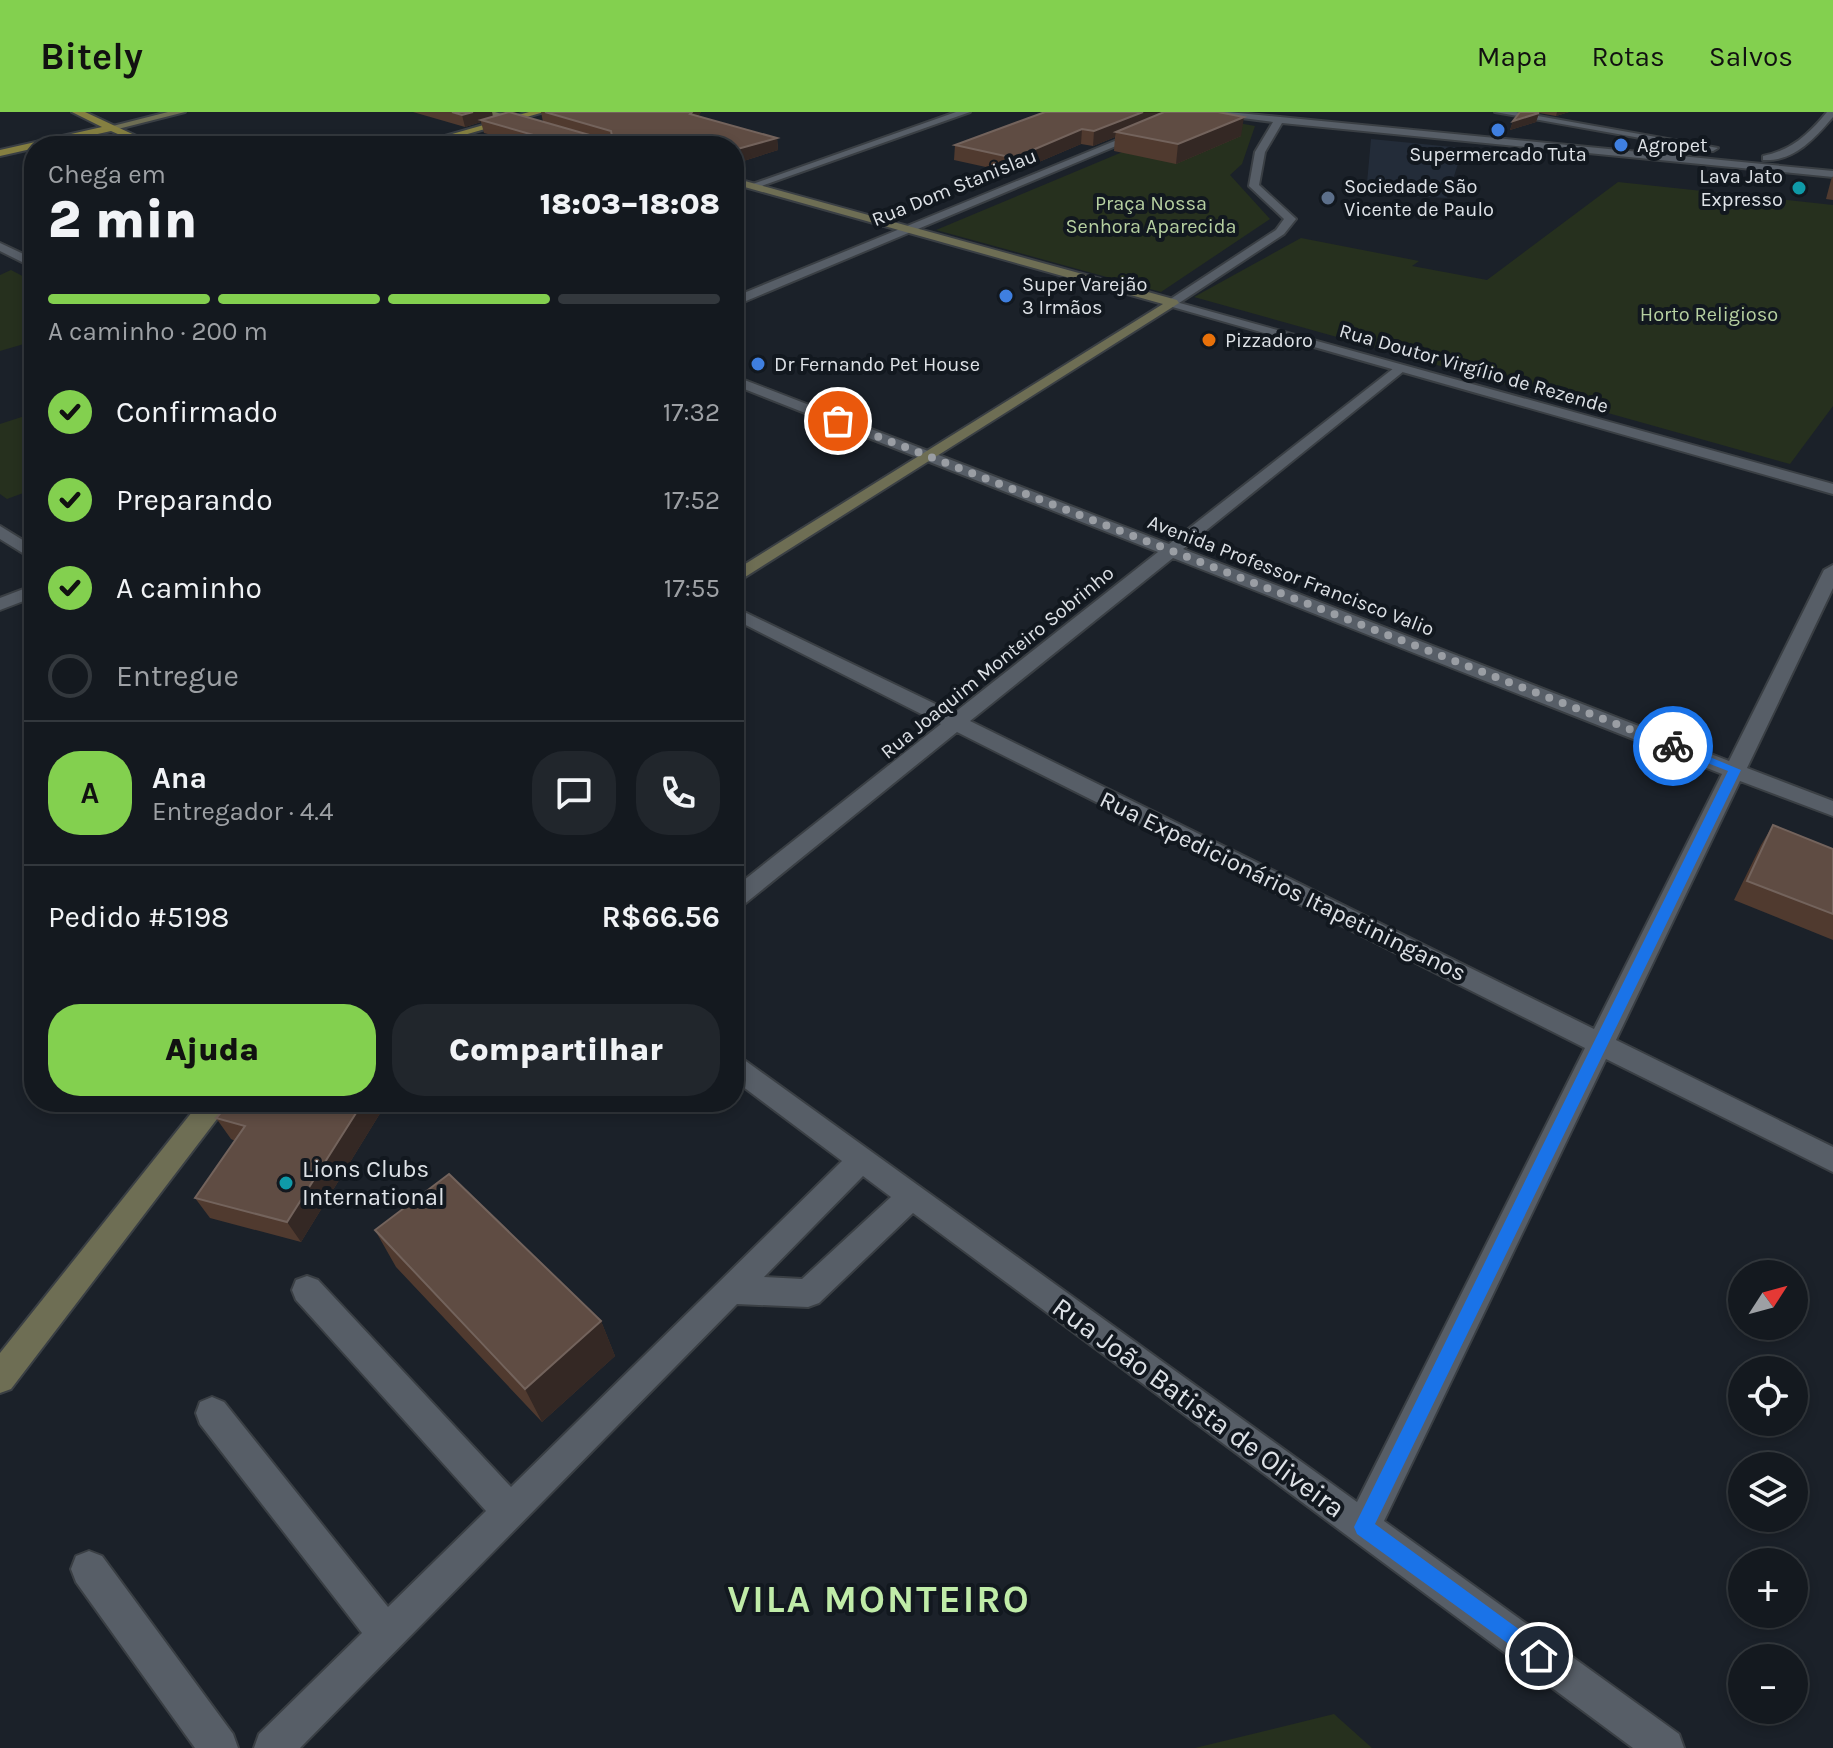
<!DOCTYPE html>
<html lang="pt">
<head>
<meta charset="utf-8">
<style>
	:root { --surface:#14191f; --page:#21262c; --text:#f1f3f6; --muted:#9da0a4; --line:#33383d; --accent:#83d04f }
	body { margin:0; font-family:Karla,sans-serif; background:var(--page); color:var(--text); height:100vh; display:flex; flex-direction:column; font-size:30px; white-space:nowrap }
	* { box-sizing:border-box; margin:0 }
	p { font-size:26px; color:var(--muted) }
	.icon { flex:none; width:44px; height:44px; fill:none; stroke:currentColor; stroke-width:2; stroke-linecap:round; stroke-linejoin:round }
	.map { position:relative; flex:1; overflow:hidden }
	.drawer { position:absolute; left:24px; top:24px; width:720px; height:976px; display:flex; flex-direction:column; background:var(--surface); border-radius:32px; box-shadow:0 4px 12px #0003,0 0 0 2px var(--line) }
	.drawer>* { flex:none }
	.needle { width:52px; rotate:54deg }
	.fabs { position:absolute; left:1728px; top:1148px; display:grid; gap:16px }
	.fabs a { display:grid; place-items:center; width:80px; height:80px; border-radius:50%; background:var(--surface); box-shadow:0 4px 12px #0003,0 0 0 2px var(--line); font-size:40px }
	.pin { position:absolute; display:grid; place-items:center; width:68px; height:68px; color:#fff; margin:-34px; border:4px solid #fff; border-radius:50%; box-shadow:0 2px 8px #0007 }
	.courier { position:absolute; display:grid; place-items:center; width:80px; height:80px; margin:-40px; border:6px solid #1a73e8; border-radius:50%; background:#fff; color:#222; box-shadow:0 2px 10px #0007 }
	.head em { font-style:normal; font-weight:800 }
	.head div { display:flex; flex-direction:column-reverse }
	.head { display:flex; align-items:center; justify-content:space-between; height:136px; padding:0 24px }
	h1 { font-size:52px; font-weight:800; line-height:60px }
	.bar { display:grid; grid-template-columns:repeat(4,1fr); gap:12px 8px; align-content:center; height:96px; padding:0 24px }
	.bar i { height:10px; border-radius:6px; background:var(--line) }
	.bar .on { background:var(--accent) }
	.bar p { grid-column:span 4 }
	.line { display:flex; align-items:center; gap:20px; padding:0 24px; border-top:2px solid var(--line) }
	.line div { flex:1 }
	.round { display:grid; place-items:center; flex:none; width:84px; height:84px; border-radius:32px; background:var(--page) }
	ol { padding:0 24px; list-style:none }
	li { display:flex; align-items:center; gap:24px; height:88px }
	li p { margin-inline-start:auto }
	li .icon { padding:8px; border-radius:50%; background:var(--accent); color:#111; stroke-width:4 }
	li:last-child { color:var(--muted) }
	li i { width:44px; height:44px; border:4px solid var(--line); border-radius:50% }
	.primary-button { display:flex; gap:16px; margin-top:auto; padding:16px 24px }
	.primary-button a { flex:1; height:92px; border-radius:32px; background:var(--accent); color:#111; font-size:32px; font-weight:800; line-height:92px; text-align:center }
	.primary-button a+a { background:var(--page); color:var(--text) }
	header { display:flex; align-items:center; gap:48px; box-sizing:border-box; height:112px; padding:0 40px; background:var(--accent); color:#111 }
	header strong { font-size:38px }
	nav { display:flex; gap:44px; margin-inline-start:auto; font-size:28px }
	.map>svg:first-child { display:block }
	.built { fill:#232c39 }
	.green { fill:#26301e }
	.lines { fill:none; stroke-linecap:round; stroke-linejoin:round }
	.minor-casing { stroke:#3a3f44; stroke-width:4 }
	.tertiary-casing { stroke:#3a3f44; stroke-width:4 }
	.secondary-casing { stroke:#3a3f44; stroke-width:4 }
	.primary-casing { stroke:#3a3f44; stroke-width:4 }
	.minor { fill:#575e67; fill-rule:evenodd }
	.tertiary { fill:#575e67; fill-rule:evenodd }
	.secondary { fill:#6e6e54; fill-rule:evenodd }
	.primary { fill:#857f41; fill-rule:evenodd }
	.wall { fill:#503a2f }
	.shaded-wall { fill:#342824 }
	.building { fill:#5f4c43; stroke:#73635c; stroke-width:2 }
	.route { fill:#1a73e8 }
	.done { stroke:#9a9ea4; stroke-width:8; stroke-dasharray:0 14.4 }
	.shop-dot { fill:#3f7fe0; stroke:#12181f; stroke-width:3 }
	.culture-dot { fill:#0f9aa8; stroke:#12181f; stroke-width:3 }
	.service-dot { fill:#5c6f8a; stroke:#12181f; stroke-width:3 }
	.food-dot { fill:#e8710a; stroke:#12181f; stroke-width:3 }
	.labels { text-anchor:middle; stroke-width:8; stroke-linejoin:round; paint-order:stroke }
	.far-poi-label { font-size:20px; fill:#dee2e7; stroke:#12181f; text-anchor:start }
	.far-street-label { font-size:20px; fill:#dee2e7; stroke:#12181f }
	.far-park-label { font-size:20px; fill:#b6d0a1; stroke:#12181f }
	.street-label { font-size:24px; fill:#dee2e7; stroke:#12181f }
	.poi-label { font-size:24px; fill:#dee2e7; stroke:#12181f; text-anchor:start }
	.near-street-label { font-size:28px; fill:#dee2e7; stroke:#12181f }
	.near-district-label { font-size:38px; font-weight:bold; letter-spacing:2px; fill:#c0eca8; stroke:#12181f }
</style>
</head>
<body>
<header>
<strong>Bitely</strong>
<nav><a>Mapa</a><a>Rotas</a><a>Salvos</a></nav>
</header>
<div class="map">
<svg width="1833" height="1636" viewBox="0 0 1833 1636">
	<rect width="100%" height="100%" fill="#1b2129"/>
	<path class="built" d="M1371 27 1463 36 1447 86 1366 82Z"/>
	<path class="green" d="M1216 7 1255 14 1242 52 1230 63 1270 107 1161 180 936 118 1199 8Z
		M1618 70 1833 93V294L1790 352 1194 185 1301 126 1419 149 1412 154 1487 168Z
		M11 158 34 170V229L0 239V163Z
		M34 301V377L7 387 0 382V312Z
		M1334 1602 1372 1636H1195Z"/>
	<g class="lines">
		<defs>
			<path id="minor" d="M956 0H970L756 76 747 74Z
				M1195 0H1228L1833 59V65L1282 11 1265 40 1259 73 1296 107 1284 122 1173 195 1167 191 1169 188 1276 118 1284 107 1249 74 1255 40 1273 10Z
				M1495 0H1516L1718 36 1713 39Z
				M1827 0H1833V5C1815 26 1794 50 1763 48V44C1792 38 1809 22 1827 0Z
				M1139 19 1147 21 734 194V185Z
				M0 131 34 147V156L0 139Z
				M1399 252 1406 256 1404 259 1183 437 1729 649 1824 458 1833 453V476L1747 656 1833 689V704L1740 669 1616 928 1833 1035V1060L1606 947 1384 1409 1679 1622 1684 1636H1633L913 1101 819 1191 808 1195 737 1192 300 1636H254L259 1622 362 1521 200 1312 196 1301 200 1290 212 1285 224 1290 388 1495 486 1399 296 1188 292 1178 296 1168 307 1164 318 1168 511 1375 842 1049 734 968V943L743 947 1357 1390 1585 936 957 620 742 794 734 796V776L941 612 734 507V495L954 601 1158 440 734 273V264L1169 432ZM1173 446 1722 662 1594 917 970 609ZM863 1064 891 1085 802 1167 764 1165Z
				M0 414 34 435V448L0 427Z
				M34 473V485L0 498V486Z
				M89 1439 102 1444 233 1622 238 1636H195L76 1470 71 1457 76 1444Z"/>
			<path id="tertiary" d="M1169 188 1833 372V382L1169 194Z"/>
			<path id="secondary" d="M168 0H185L110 19 105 16Z
				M480 0H495L534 12 529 15Z
				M734 66 1177 188 1179 191 734 472V459L1163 192 734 72Z
				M200 990H230L11 1277 0 1281V1241Z"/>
			<path id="primary" d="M72 0H85L158 34H145L111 19 0 44V38L102 15Z
				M529 0H544L426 34H410Z"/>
		</defs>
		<use href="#minor" class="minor-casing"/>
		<use href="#tertiary" class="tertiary-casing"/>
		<use href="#secondary" class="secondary-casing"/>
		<use href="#primary" class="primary-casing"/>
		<use href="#minor" class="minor"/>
		<use href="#tertiary" class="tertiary"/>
		<use href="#secondary" class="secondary"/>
		<use href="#primary" class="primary"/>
	</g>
	<path class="wall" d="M413 0H492L493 5 507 1 500 0H518L513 1 543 10 541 0H701L698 4 777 26 778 38 734 52V34L517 30 484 21 481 10 465 15Z
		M1520 0H1569L1556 4 1539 1 1536 10 1510 18 1513 9Z
		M1160 2 1241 24 1176 52 1114 39 1115 25 1093 34 1081 32 1013 61 954 48 955 33Z
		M1833 64V88L1826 87 1831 68Z
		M1773 713 1833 737V828L1734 788 1761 733Z
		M231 990H387L301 1130 210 1106 195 1086 235 1029 231 1027 216 1006Z
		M375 1118 601 1209 615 1244 542 1310 396 1155Z"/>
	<path class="shaded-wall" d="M473 0H492L493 7 481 8V10L465 15 462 3Z
		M692 0H701L692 14 690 2Z
		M1143 0H1161L1160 7 1116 20 1115 25 1093 34 1094 19Z
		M1557 0H1569L1556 4Z
		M1539 1 1536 10 1510 18 1513 9Z
		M1244 5 1241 24 1176 52 1178 32Z
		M1082 17 1081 32 1013 61 1014 46Z
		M777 26 778 38 734 52V38Z
		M363 990H387L301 1130 287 1110Z
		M601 1209 615 1244 542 1310 525 1277Z"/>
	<path class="building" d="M452 0H473L462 3Z
		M509 0 593 24H612L611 19 545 0H692L690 2 777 26 734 38V34H503L537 24 481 8Z
		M1045 0H1143L1094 19 1082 17 1014 46 955 33Z
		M1164 0H1218L1244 5 1178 32 1116 20Z
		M1520 0H1534L1539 1 1513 9Z
		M1773 713 1833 737V802L1747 769Z
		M231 990H363L287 1110 195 1086 245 1014 216 1006Z
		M449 1062 601 1209 525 1277 375 1118Z"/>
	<path class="route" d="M1669 631H1676L1741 658 1375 1412 1546 1537 1549 1544 1546 1551 1539 1554 1357 1422 1354 1415 1728 659 1669 636Z"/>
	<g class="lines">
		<path class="done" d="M838 309 1673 634"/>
	</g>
	<g class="shop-dot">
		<circle cx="1498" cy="18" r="8"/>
		<circle cx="1621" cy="33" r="8"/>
		<circle cx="1006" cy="184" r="8"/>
		<circle cx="758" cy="252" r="8"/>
	</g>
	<g class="culture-dot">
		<circle cx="1799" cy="76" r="8"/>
		<circle cx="286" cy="1071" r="8"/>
	</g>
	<circle class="service-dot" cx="1328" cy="86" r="8"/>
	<circle class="food-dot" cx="1209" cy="228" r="8"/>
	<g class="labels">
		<g class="far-poi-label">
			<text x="1637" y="40">Agropet</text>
			<text x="1498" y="49" text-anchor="middle">Supermercado Tuta</text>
			<text x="1783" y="71" text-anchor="end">Lava Jato<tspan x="1783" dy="23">Expresso</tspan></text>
			<text x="1344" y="81">Sociedade São<tspan x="1344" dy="23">Vicente de Paulo</tspan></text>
			<text x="1022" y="179">Super Varejão<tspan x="1022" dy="23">3 Irmãos</tspan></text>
			<text x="1225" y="235">Pizzadoro</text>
			<text x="774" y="259">Dr Fernando Pet House</text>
		</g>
		<g class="far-street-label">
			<text transform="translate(954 75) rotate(-22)" y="7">Rua Dom Stanislau</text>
			<text transform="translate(1474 256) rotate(16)" y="7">Rua Doutor Virgílio de Rezende</text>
			<text transform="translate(1291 463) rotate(21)" y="7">Avenida Professor Francisco Valio</text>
			<text transform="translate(997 550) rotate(-39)" y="7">Rua Joaquim Monteiro Sobrinho</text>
		</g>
		<g class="far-park-label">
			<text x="1151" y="98">Praça Nossa<tspan x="1151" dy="23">Senhora Aparecida</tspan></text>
			<text x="1709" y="209">Horto Religioso</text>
		</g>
		<g class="street-label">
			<text transform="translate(1283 774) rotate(26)" y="8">Rua Expedicionários Itapetininganos</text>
		</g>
		<g class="poi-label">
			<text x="302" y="1065">Lions Clubs<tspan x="302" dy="28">International</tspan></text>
		</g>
		<g class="near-street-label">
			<text transform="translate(1199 1295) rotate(36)" y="10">Rua João Batista de Oliveira</text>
		</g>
		<g class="near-district-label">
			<text x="879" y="1500">VILA MONTEIRO</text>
		</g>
	</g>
</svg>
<div class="fabs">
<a><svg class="needle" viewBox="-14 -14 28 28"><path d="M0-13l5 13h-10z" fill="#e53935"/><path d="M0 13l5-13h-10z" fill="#9da0a4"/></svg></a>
<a><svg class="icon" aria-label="locate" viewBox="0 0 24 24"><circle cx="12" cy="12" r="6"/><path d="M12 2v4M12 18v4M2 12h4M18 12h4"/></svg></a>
<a><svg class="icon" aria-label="layers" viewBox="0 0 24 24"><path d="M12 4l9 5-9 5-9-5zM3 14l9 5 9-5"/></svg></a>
<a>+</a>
<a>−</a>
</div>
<div class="pin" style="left:838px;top:309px;background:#ea580c"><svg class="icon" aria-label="bag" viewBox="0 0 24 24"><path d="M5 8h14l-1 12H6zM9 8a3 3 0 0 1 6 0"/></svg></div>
<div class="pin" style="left:1539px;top:1544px;background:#1f2937"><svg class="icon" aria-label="home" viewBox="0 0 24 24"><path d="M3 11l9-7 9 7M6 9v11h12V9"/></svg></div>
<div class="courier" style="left:1673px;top:634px"><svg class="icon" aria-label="bike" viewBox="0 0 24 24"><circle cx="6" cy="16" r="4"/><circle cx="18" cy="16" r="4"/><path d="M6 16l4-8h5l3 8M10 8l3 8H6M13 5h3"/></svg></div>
<section class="drawer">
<div class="head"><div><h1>2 min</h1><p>Chega em</p></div><em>18:03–18:08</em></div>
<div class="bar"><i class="on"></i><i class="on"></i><i class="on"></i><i></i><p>A caminho · 200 m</p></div>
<ol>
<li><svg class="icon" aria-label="check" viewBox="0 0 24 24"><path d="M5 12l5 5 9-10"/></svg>Confirmado<p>17:32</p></li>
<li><svg class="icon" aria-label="check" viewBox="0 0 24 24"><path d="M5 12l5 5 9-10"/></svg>Preparando<p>17:52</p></li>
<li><svg class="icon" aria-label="check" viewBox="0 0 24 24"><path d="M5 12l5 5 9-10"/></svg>A caminho<p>17:55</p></li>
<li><i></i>Entregue</li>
</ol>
<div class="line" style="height:144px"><b class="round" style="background:var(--accent);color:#111">A</b><div><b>Ana</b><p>Entregador · 4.4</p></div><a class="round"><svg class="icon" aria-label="chat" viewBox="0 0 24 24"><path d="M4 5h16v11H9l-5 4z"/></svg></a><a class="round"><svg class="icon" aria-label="phone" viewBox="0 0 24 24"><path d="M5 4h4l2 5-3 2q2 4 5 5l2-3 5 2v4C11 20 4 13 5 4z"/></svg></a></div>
<div class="line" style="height:104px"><div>Pedido #5198</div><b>R$66.56</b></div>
<div class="primary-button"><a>Ajuda</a><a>Compartilhar</a></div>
</section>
</div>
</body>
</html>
